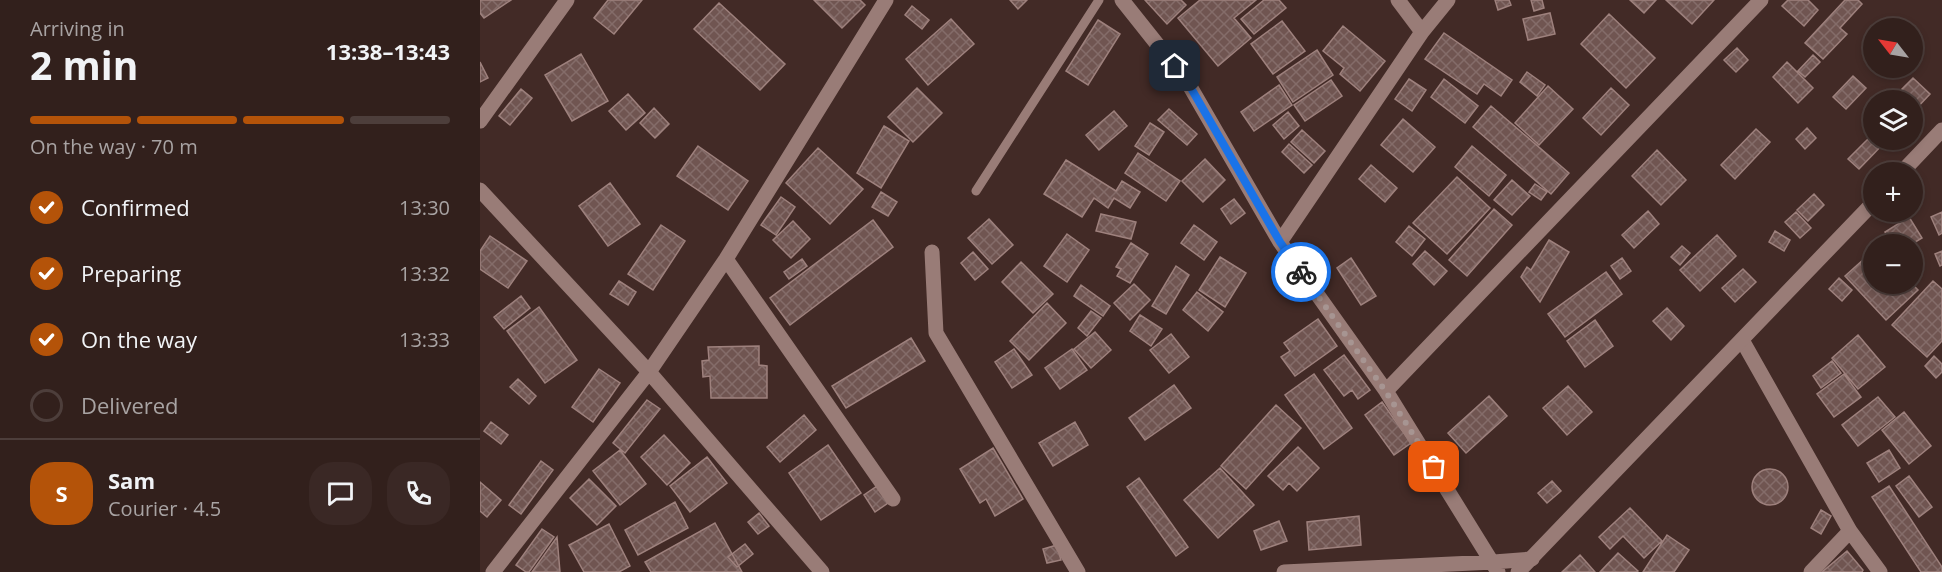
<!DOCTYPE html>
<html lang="en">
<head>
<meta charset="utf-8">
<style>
	:root { --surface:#32201c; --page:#3a2825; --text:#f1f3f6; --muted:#a8a3a3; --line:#4d3e3b; --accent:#b45309 }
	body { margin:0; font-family:"Open Sans",sans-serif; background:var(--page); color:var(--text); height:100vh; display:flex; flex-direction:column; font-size:22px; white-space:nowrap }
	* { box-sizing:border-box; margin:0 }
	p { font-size:20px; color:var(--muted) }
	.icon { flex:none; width:33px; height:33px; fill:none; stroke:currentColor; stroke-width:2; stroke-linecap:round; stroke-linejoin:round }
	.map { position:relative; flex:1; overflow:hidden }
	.side { display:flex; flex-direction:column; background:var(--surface); width:480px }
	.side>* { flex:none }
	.needle { width:39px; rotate:301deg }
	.fabs { position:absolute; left:1383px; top:18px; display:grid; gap:12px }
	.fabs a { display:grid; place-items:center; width:60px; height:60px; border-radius:50%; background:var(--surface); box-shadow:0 3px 9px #0003,0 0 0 2px var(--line); font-size:30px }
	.pin { position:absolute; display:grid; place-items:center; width:51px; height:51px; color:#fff; margin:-26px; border-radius:12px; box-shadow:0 3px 9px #0006 }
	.courier { position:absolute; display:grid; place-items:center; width:60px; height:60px; margin:-30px; border:4px solid #1a73e8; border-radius:50%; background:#fff; color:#222; box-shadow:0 2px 8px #0007 }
	.head em { font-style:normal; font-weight:700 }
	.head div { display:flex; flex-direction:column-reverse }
	.head { display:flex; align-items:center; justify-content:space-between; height:102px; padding:0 30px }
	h1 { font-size:39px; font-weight:700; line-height:45px }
	.bar { display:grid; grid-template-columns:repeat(4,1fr); gap:9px 6px; align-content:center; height:72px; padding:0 30px }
	.bar i { height:8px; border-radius:4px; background:var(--line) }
	.bar .on { background:var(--accent) }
	.bar p { grid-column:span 4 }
	.line { display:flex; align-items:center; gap:15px; padding:0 30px; border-top:2px solid var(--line) }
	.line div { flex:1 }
	.round { display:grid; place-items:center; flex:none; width:63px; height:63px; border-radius:24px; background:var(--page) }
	ol { padding:0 30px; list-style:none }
	li { display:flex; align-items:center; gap:18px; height:66px }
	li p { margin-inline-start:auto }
	li .icon { padding:6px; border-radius:50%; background:var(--accent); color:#fff; stroke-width:4 }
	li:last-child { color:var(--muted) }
	li i { width:33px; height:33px; border:3px solid var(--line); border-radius:50% }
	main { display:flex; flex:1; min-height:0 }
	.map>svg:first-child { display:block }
	.building { fill:url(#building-cross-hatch); stroke:#9e817d; stroke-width:1.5 }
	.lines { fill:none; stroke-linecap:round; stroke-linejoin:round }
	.lane { stroke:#997c77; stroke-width:9 }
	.street { stroke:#997c77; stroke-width:15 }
	.secondary { stroke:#997c77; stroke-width:15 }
	.done { stroke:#a79592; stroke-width:6; stroke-dasharray:0 10.8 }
	.route { stroke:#1a73e8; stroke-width:8 }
</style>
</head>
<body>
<main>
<section class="side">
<div class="head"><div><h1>2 min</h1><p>Arriving in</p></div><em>13:38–13:43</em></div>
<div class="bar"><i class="on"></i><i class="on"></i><i class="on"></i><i></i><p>On the way · 70 m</p></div>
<ol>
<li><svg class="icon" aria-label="check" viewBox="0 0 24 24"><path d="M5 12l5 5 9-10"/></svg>Confirmed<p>13:30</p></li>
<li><svg class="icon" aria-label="check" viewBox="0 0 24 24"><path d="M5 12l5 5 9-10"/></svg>Preparing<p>13:32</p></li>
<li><svg class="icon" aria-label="check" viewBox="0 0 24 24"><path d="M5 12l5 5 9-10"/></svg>On the way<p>13:33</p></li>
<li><i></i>Delivered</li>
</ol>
<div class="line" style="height:108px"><b class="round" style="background:var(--accent);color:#fff">S</b><div><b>Sam</b><p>Courier · 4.5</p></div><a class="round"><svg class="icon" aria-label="chat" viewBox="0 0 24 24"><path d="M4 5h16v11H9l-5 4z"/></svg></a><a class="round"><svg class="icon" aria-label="phone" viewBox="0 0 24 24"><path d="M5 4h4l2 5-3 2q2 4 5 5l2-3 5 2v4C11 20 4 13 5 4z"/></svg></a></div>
</section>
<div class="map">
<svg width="1462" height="572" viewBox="0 0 1462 572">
	<defs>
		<pattern id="building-cross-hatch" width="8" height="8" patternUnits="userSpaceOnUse" patternTransform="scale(1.5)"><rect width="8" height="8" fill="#705551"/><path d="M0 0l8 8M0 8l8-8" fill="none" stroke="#846c69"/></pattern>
	</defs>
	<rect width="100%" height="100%" fill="#422a26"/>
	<path class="building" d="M0 0H31L4 18 0 13Z
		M128 0H162L134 34 114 18Z
		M334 0H380L385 5 362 28Z
		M530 0H547L538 9Z
		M665 0H701L706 5 687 24Z
		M720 0H776L754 18 771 38 738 66 698 18Z
		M784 0H799L806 8 774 34 761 19Z
		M1015 0H1029L1031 5 1018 10Z
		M1051 0H1062L1064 8 1054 11Z
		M1150 0H1176L1164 13Z
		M1186 0H1234L1212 24Z
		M1308 0H1328L1338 10 1324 26 1302 6Z
		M1365 0H1378L1382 4 1360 28 1367 34 1343 59 1325 43Z
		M239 3 305 64 280 90 214 29Z
		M432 6 449 20 442 29 425 15Z
		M1070 13 1075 34 1048 40 1043 19Z
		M1129 14 1175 58 1146 88 1101 44Z
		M471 19 494 44 448 85 426 59Z
		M618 20 640 34 608 85 586 71Z
		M802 21 825 51 793 74 771 44Z
		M863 26 905 61 880 91 860 74 864 68 843 51Z
		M964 33 1032 80 1021 96 1004 84 997 94 945 59Z
		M1257 48 1268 60 1256 72 1244 60Z
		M837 50 853 75 813 102 797 77Z
		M101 54 128 101 92 121 65 75Z
		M1333 55 1340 62 1325 77 1318 71Z
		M0 62 8 78 0 82Z
		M1307 62 1333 88 1318 103 1293 77Z
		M1047 72 1065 85 1057 96 1040 82Z
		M1373 76 1386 88 1366 109 1353 97Z
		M1433 78 1450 94 1432 113V100H1411Z
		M929 79 946 90 932 111 915 99Z
		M964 79 998 106 985 123 951 97Z
		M851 80 862 96 825 121 814 105Z
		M799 85 812 105 774 131 761 112Z
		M1068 86 1093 109 1059 145 1035 123Z
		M437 88 462 113 433 142 408 117Z
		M1131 88 1149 105 1121 135 1103 118Z
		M41 89 52 98 30 125 19 116Z
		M148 94 165 113 146 130 129 111Z
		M1011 106 1089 173 1071 194 993 127Z
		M174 108 189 124 175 138 160 123Z
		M689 109 717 134 707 145 678 120Z
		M634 111 647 126 619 150 606 135Z
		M808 112 819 126 804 139 793 125Z
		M923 119 955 147 933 172 901 145Z
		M670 123 684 132 669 155 655 146Z
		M404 126 429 141 401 188 377 173Z
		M1327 128 1336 138 1325 149 1316 139Z
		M1276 129 1290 142 1255 179 1241 165Z
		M822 130 845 151 834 163 811 142Z
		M1394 133V140H1407L1379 169 1368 159Z
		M809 144 832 165 824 173 802 152Z
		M218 146 268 181 248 210 197 176Z
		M992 146 1026 175 1009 196 975 167Z
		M338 148 383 189 350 224 306 183Z
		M1177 150 1206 180 1181 205 1152 176Z
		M658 153 700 181 686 201 645 173Z
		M725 159 745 180 723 202 702 181Z
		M586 160 636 191 642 181 660 192 650 208 634 198 628 208 614 198 602 217 564 194Z
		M891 165 917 188 905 202 879 179Z
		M977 177 1010 208 967 254 933 223Z
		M1032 180 1050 196 1032 215 1014 200Z
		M130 183 160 224 128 246 99 206Z
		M1055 184 1067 192 1061 200 1049 192Z
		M401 192 417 202 408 216 392 207Z
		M1334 194 1344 205 1328 221 1317 210Z
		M301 197 315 207 296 235 281 225Z
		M754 199 765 213 751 224 741 209Z
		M1014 209 1032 225 987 276 969 260Z
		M1168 211 1179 224 1154 248 1142 235Z
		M1316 212 1331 228 1320 238 1305 222Z
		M1462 212V233L1459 235 1451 217Z
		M621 214 656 222 651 239 616 231Z
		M1429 217 1442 238 1432 244H1412L1405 232Z
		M509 219 533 245 512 264 488 238Z
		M393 220 413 247 310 325 290 298Z
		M313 221 330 239 311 258 293 240Z
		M181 225 205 241 173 290 148 274Z
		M714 225 737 242 724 260 701 243Z
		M929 226 945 239 932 256 916 242Z
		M1295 231 1310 240 1304 251 1289 242Z
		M587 234 609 250 587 282 564 266Z
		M1237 235 1256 256 1220 291 1200 270Z
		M10 236 47 261 28 288 0 269V251Z
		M1069 240 1089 252 1060 302 1041 277 1047 267 1051 270Z
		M651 243 668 254 650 283 637 276 641 269 636 267Z
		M1202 246 1210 253 1200 265 1191 257Z
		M1394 250V284H1432L1438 290 1406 320 1365 276Z
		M945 251 967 271 954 285 933 264Z
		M1462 251V265L1460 266 1455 254Z
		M493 252 508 269 495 280 481 263Z
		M740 257 766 273 745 307 719 290Z
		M871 258 896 296 881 305 857 268Z
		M1142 258 1151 271 1140 279 1131 266Z
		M322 259 327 266 309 279 304 272Z
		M541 262 573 294 553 313 522 282Z
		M696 266 709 275 686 314 672 306Z
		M1263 269 1276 282 1255 302 1242 288Z
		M1126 272 1142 294 1085 337 1068 314Z
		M1359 278 1372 290 1362 301 1349 289Z
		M139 281 156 292 148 305 130 294Z
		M1453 281 1462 289V341L1447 357 1412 325Z
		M654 284 670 300 650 320 634 303Z
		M601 285 630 306 623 316 594 296Z
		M717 292 743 312 728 331 703 310Z
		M41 296 50 308 24 329 14 317Z
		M567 303 586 323 549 360 530 341Z
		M59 307 97 360 65 383 27 331Z
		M1187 308 1204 326 1191 340 1173 321Z
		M611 311 621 318 607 336 598 328Z
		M660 315 682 329 671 346 650 331Z
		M838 319 857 346 815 376 801 357 810 351 804 343Z
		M1115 320 1133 346 1105 367 1087 341Z
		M615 332 631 350 611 368 594 349Z
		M691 334 709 357 689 373 670 350Z
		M1378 335 1405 367 1378 389 1352 358Z
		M431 338 445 361 366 408 352 386Z
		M279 346V365L287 366V398H231L230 376 223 377 222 361 229 360 228 347Z
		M534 349 552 375 532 388 515 362Z
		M592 349 607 370 580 389 565 368Z
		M864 355 890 390 878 399 872 390 864 396 844 370Z
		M1454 356 1462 364V372L1456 378 1445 366Z
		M1352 361 1361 373 1341 388 1333 376Z
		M119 369 140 383 113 422 92 407Z
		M834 374 872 428 844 449 805 395Z
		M1364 374 1381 397 1354 417 1337 394Z
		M38 379 56 396 49 404 30 387Z
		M694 385 711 408 665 440 649 418Z
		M1088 386 1112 412 1087 435 1063 408Z
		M1009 396 1027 416 986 453 968 433Z
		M1398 397 1415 417 1378 446 1362 425Z
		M167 400 180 409 145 453 133 443Z
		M902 402 931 443 914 455 885 415Z
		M796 405 821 428 766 489 741 466Z
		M1424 412 1451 446 1429 464 1402 430Z
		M324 415 336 430 300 462 287 447Z
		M11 422 28 435 21 444 4 431Z
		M595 422 608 445 573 466 559 443Z
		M184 435 210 463 187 485 161 457Z
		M348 445 381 493 341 520 309 473Z
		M818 447 839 468 817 491 809 483 803 490 788 476Z
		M513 448 543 499 515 516 506 499 500 503 480 469Z
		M140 450 166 484 140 505 113 471Z
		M1409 450 1420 468 1399 482 1387 463Z
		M227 457 247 483 210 512 190 486Z
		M61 461 73 470 41 514 29 505Z
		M740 468 774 505 738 538 704 500Z
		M1272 487a18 18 0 1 1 36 0a18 18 0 1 1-36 0Z
		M1429 476 1452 507 1439 517 1416 486Z
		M659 478 708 547 696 556 647 487Z
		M109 479 136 506 117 525 90 498Z
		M1072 481 1081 491 1067 503 1058 493Z
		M0 482 21 500 7 517 0 511Z
		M397 486 408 503 395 512 384 495Z
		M1409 486 1462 567V572H1441L1392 497Z
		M195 502 208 528 158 555 145 530Z
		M1150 508 1182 541 1164 558 1143 536 1130 549 1119 537Z
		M1341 510 1351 516 1341 534 1331 528Z
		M279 513 289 526 278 534 268 522Z
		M879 516 881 545 829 550 827 522Z
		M799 521 807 541 781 550 774 531Z
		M235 523 262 572H171L165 562Z
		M129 524 150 566 139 572H104L89 545Z
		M62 529 74 537 49 572H46L36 565Z
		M1187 535 1209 550 1194 572H1163Z
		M77 537 80 572H52Z
		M265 544 273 554 257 567 248 557Z
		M577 545 581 560 567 563 563 549Z
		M1367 551 1383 570 1382 572H1342Z
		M1138 553 1158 571 1157 572H1120Z
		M1100 555 1115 572H1082Z"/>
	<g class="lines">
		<path class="lane" d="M496 191 619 0"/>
		<path class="street" d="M642 0 708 83 800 242 906 391 1018 572
			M918 0 942 32
			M0 121 87 0
			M0 190 169 372 342 572
			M800 242 942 32 968 0
			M452 252 456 333 598 572
			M246 259 413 499
			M1262 340 1370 531 1400 572
			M906 391 1281 0
			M13 572 169 372 246 259 406 0
			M804 572 1014 562 1052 559
			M1331 572 1370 531"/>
		<path class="secondary" d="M1422 172 1462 130
			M1038 572 1394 202"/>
	</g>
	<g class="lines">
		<path class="done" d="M821 272 906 392 954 467"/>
		<path class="route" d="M695 66 708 83 800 242 821 272"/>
	</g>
</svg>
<div class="fabs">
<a><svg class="needle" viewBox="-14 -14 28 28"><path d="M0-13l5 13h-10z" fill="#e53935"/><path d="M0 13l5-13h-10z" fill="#a8a3a3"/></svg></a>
<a><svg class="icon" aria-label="layers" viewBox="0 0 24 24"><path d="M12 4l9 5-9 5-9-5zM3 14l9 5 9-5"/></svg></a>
<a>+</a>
<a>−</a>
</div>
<div class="pin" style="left:954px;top:467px;background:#ea580c"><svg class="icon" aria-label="bag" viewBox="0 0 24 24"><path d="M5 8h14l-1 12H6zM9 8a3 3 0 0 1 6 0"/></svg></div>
<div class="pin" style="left:695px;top:66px;background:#1f2937"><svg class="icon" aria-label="home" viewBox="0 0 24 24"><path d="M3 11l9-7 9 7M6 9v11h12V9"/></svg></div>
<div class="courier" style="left:821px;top:272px"><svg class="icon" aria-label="bike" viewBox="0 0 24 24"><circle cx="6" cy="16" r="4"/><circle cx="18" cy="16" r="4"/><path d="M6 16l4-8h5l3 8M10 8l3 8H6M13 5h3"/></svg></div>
</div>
</main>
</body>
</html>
